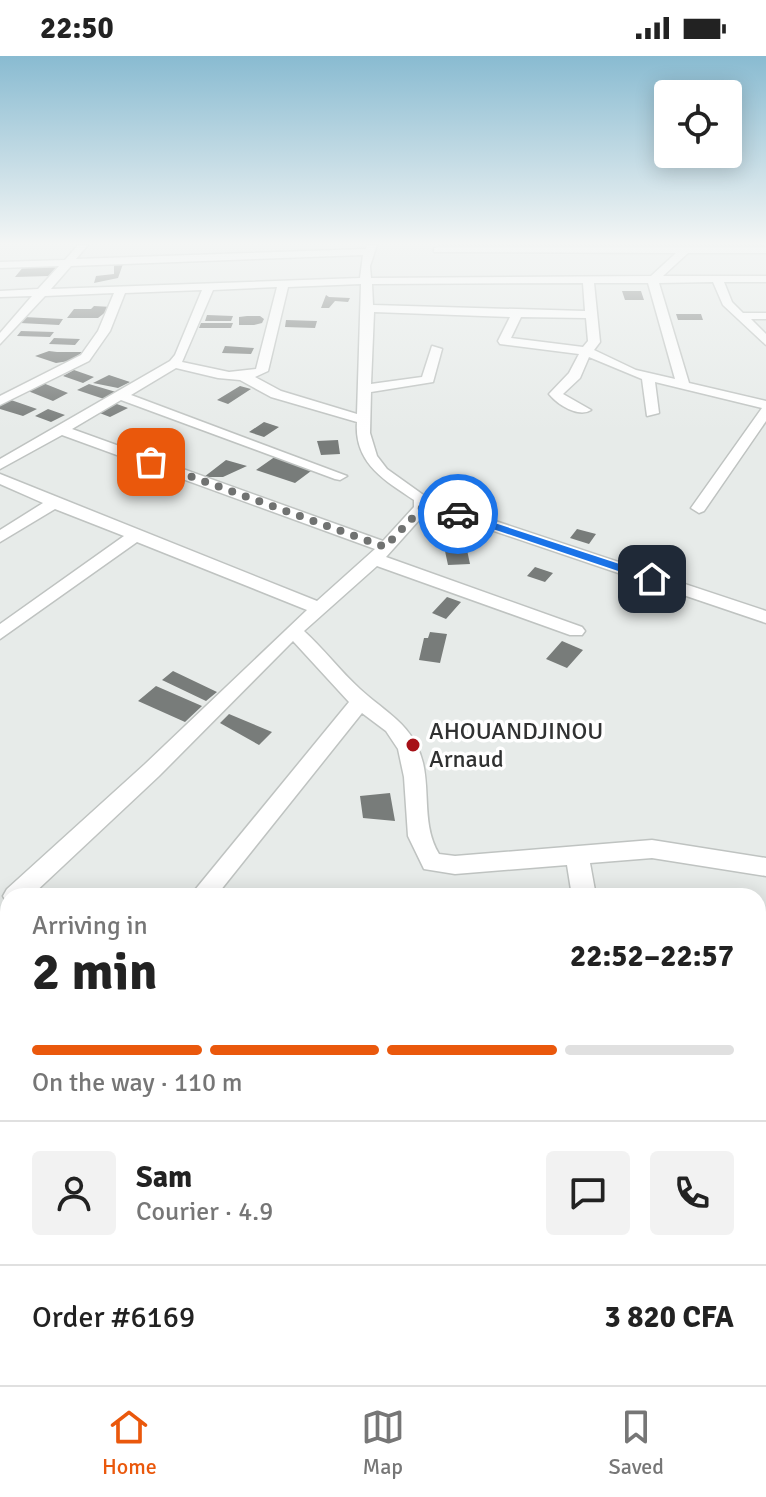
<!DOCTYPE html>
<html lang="en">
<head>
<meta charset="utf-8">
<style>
	:root { --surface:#fff; --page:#f2f2f2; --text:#222; --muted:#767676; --line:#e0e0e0; --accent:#ea580c }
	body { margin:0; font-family:Signika,sans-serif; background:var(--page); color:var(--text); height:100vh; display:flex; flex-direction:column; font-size:30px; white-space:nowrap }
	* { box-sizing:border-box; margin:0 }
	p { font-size:26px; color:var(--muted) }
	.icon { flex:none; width:44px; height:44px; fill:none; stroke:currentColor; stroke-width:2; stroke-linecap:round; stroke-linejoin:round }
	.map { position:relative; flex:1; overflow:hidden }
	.panel { position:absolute; left:0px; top:832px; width:766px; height:498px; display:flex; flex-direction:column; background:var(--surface); border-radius:24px 24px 0 0; box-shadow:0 4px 20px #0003 }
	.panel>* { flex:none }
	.tools { position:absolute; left:654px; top:24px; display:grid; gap:16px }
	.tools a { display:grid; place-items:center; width:88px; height:88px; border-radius:8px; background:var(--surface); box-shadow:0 4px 20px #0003; font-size:40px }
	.pin { position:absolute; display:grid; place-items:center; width:68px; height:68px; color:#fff; margin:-34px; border-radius:16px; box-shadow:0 4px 12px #0006 }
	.courier { position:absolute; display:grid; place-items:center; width:80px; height:80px; margin:-40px; border:6px solid #1a73e8; border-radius:50%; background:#fff; color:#222; box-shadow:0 2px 10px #0007 }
	.overview em { font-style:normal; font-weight:800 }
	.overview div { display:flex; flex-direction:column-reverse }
	.overview { display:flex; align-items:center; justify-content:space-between; height:136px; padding:0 32px }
	h1 { font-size:52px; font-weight:800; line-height:60px }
	.bar { display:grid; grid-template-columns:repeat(4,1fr); gap:12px 8px; align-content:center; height:96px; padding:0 32px }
	.bar i { height:10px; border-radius:6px; background:var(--line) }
	.bar .on { background:var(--accent) }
	.bar p { grid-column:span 4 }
	.line { display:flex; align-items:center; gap:20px; padding:0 32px; border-top:2px solid var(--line) }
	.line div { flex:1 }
	.round { display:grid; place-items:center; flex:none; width:84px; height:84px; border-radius:8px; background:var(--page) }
	.status { display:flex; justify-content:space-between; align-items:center; height:56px; padding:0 40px; background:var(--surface); direction:ltr }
	.status svg { height:22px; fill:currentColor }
	.dock { display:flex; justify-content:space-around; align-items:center; height:112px; border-top:2px solid var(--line); background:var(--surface); font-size:22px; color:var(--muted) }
	.dock a { display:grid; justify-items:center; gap:4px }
	.dock .on { color:var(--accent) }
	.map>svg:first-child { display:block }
	.building { fill:#787c7a }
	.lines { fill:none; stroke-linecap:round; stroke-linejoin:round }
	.minor-casing { stroke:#bfc3c1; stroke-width:3 }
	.minor { fill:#fff; fill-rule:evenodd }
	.route { fill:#1a73e8 }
	.done { stroke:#707271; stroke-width:8; stroke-dasharray:0 14.4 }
	.poi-dot { fill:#a61017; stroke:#fff; stroke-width:3 }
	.labels { text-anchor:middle; stroke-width:7; stroke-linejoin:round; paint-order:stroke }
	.poi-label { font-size:24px; fill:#303131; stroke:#fff; text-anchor:start }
</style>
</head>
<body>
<div class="status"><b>22:50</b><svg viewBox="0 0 49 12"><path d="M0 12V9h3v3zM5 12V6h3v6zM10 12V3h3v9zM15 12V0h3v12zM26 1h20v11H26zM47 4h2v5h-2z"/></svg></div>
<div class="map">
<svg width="766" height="1329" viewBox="0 0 766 1329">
	<rect width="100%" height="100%" fill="#e7ebe9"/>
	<path class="building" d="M59 208 49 220 15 221 24 210Z
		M123 208 118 222 94 227 96 220 114 218V209Z
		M622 235H641L644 244H625Z
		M326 239 329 241 350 242 348 246 335 245 329 252H321Z
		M94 250 112 251 98 262H67L74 253H91Z
		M676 258H701L703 264H678Z
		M207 259 233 260 231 265H205Z
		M247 260H260L264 263 262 267 254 269H239V261Z
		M24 261 63 263 59 269 20 267Z
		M286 264 317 265 315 272 285 271Z
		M201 267H233L231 272H199Z
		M21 275 54 276 50 281 17 280Z
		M54 282 80 283 75 289 49 288Z
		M225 290 254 292 251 298 222 297Z
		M49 295 57 296H83L69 305 56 307 35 300Z
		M74 314 94 321 83 327 63 320Z
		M109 319 130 326 118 332 93 327Z
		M43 327 68 337 53 345 28 335Z
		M89 328 116 336 104 343 77 334Z
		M240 330 251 333 228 348 217 344Z
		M11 344 37 353 23 360 0 353V350Z
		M114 347 128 352 110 361 97 356Z
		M48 353 65 359 51 366 35 360Z
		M264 366 279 371 264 381 249 376Z
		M338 384 340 398 321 399 317 385Z
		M276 400 315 412 295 427 256 414Z
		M226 404 247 410 223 421H204Z
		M577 473 596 478 589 488 570 482Z
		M467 494 470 508 448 509 445 495Z
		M535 511 553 517 545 526 527 520Z
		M447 541 461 546 446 563 432 557Z
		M430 576 447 578 440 607 419 604 424 582H428Z
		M562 585 583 594 567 612 546 603Z
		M173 615 217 636 206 645 162 624Z
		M156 630 202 650 185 666 138 645Z
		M229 658 272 676 259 689 220 667Z
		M390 737 395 765 363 762 360 740Z"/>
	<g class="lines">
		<defs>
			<path id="minor" d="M78 189H88L76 203 366 193 367 189H377L370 210 371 222 651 220 676 197 434 196V192L438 191H766V197H688L663 220H766V226H724L732 246 743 257H766V263H751L766 278V289L723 249 713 226 659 227 689 327 766 345V365L704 455 699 457 691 452 762 352 655 326 659 357 647 360 642 323 589 301 580 322 563 338 591 354C579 362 558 349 549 338L569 317 579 298 500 288 498 285 510 261 374 256 371 328 422 321 432 290 442 293 433 326 371 336 370 377 377 400 387 413 429 443 766 555V567L429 453 386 501 582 571 585 575 582 579H570L377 510 304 575C324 593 340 615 360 633 386 657 414 669 423 707 430 737 422 770 439 798L455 800 652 784 766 802V820L652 802 590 807 596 840H572L567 809 455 818 424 813 408 780 404 721 398 693 386 675 362 657 216 840H190L349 646 293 585 159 720 31 840H8L7 847 3 840 7 833 145 708 307 554 137 486 0 583V568L124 480 55 453 0 486V474L43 447 0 428V418L317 545 375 493 62 379 0 413V403L170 305 175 299 202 234 125 237 110 275 89 305 0 349V340L81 299 98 275 114 237 45 240 0 288V277L32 240 0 241V235L38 233 59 210 0 212V206L65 204ZM363 199 360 222 51 233 71 210ZM583 227 585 255 373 249 372 228ZM594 227H648L675 323 636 314 594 294 600 286ZM361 228 357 358 281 335 255 321 268 315 288 231ZM277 231 256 313 229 316 182 306 213 234ZM521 261 586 262 588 285 583 291 511 282ZM176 312 218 322 240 324 271 341 357 366C354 407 384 424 414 444V451L383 485 72 373 121 344 335 423 340 424 347 420 131 339Z
				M8 1047V1081L0 1084V1050Z
				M758 1260 766 1263V1298L758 1295Z
				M357 1322H397L400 1329H360Z"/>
		</defs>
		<use href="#minor" class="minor-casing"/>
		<use href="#minor" class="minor"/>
	</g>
	<linearGradient id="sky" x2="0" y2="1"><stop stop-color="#89bbd1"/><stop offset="0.5" stop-color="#f4f6f5"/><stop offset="1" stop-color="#f4f6f5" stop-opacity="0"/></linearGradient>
	<rect width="766" height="375" fill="url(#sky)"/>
	<path class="route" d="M458 455 656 520 657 523 648 525 454 460 453 458Z"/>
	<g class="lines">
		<path class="done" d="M151 406 385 491 422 452 423 446 458 458"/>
	</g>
	<circle class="poi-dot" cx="413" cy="689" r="8"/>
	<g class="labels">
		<g class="poi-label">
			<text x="429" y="683">AHOUANDJINOU<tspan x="429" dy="28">Arnaud</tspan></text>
		</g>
	</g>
</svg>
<div class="tools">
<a><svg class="icon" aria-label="locate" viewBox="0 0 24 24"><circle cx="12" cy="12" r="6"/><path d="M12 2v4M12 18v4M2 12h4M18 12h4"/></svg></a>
</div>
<div class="pin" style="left:151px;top:406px;background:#ea580c"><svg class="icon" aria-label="bag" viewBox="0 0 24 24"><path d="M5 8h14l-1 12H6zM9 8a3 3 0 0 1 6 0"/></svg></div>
<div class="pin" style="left:652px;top:523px;background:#1f2937"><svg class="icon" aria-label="home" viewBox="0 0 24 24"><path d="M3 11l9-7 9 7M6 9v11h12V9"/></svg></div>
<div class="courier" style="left:458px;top:458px"><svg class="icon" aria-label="car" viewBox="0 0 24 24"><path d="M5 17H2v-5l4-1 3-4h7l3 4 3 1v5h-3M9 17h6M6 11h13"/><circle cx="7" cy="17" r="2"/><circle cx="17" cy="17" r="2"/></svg></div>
<section class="panel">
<div class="overview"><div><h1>2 min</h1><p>Arriving in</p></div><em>22:52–22:57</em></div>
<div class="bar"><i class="on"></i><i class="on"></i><i class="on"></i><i></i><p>On the way · 110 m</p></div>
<div class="line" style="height:144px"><a class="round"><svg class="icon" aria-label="person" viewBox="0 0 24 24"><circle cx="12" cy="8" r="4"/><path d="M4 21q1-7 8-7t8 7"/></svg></a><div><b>Sam</b><p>Courier · 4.9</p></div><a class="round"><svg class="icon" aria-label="chat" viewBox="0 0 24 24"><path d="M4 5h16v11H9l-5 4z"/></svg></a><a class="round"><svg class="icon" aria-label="phone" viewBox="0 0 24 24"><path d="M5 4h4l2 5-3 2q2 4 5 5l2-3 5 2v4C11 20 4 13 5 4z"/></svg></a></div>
<div class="line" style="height:104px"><div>Order #6169</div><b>3 820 CFA</b></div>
</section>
</div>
<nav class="dock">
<a class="on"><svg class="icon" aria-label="home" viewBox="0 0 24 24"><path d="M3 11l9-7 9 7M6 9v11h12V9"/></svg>Home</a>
<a><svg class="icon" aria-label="map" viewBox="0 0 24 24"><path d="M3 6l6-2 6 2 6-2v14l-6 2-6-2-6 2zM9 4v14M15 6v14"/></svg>Map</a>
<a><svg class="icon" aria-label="saved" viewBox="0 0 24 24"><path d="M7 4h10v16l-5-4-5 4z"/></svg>Saved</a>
</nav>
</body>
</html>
